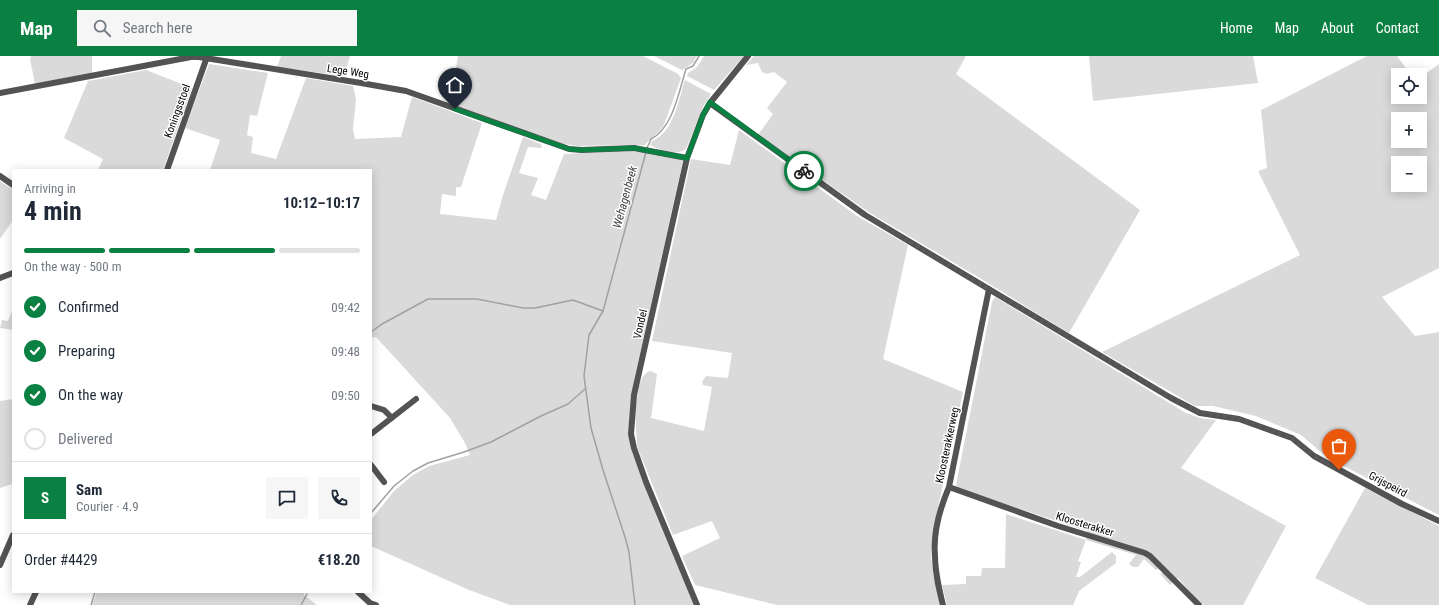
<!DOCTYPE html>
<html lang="en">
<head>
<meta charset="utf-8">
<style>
	:root { --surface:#fff; --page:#f6f6f7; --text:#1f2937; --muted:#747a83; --line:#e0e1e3; --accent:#0b8043 }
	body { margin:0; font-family:"Roboto Condensed",sans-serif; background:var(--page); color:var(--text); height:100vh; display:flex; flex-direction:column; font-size:15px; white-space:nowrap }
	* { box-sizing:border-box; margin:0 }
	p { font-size:13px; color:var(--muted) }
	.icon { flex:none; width:22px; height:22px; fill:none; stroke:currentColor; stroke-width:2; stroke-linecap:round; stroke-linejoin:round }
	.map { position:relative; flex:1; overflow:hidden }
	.drawer { position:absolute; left:12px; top:113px; width:360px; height:424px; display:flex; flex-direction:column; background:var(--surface); border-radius:0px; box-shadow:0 2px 10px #0003 }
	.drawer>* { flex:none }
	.fabs { position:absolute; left:1391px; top:12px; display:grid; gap:8px }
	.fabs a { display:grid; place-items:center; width:36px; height:36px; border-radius:0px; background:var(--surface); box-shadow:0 2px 10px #0003; font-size:20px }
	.pin { position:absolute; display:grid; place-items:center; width:34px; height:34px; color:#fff; margin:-41px -17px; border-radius:50% 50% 50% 0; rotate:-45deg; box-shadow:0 0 4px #0007 }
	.pin .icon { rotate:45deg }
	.courier { position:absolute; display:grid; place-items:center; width:40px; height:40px; margin:-20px; border:3px solid #0b8043; border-radius:50%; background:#fff; color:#222; box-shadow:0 1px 5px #0007 }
	.summary em { font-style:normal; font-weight:700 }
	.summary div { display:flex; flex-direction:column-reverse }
	.summary { display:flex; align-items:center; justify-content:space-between; height:68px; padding:0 12px }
	h1 { font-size:26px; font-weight:700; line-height:30px }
	.bar { display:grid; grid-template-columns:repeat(4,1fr); gap:6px 4px; align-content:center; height:48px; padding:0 12px }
	.bar i { height:5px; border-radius:3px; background:var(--line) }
	.bar .current { background:var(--accent) }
	.bar p { grid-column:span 4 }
	.line { display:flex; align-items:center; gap:10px; padding:0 12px; border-top:1px solid var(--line) }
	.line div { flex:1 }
	.round { display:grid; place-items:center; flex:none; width:42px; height:42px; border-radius:0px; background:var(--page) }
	ol { padding:0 12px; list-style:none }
	li { display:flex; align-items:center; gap:12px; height:44px }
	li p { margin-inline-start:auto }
	li .icon { padding:4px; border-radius:50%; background:var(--accent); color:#fff; stroke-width:4 }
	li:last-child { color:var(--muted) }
	li i { width:22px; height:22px; border:2px solid var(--line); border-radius:50% }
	header { display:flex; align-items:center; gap:24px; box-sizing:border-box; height:56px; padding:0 20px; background:var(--accent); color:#fff }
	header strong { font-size:19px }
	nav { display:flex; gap:22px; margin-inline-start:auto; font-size:14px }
	.search { width:280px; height:36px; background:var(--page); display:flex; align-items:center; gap:10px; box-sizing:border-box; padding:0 14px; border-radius:0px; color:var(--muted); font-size:15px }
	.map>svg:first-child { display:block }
	.green { fill:#dadada; fill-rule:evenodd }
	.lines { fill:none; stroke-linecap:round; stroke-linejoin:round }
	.stream { stroke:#a1a1a1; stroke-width:1.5 }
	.street { stroke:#535353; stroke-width:6 }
	.done { stroke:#595959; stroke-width:4; stroke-dasharray:0 7.2 }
	.route { stroke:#0b8043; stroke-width:5 }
	.labels { text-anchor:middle; stroke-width:3; stroke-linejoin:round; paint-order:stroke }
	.street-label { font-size:11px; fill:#000; stroke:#fff }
	.water-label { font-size:12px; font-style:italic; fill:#424242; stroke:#fff }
</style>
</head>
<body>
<header>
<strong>Map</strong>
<div class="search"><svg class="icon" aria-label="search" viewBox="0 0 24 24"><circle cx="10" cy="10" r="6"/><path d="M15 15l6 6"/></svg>Search here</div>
<nav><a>Home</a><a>Map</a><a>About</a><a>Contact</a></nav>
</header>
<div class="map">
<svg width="1439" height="549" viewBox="0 0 1439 549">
	<rect width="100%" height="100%" fill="#fff"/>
	<path class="green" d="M31 0H92V17L35 28 30 3Z
		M281 0H350L344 20 277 11Z
		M458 0H643L678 18 681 22 664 69C659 77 651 81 645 89L578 90 563 88 450 48Z
		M654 0H697L693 7 682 14Z
		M704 0H744L714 34 687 20 688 17 697 11Z
		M754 0H966L956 18 1140 154 1069 277 978 221 870 157 758 79 773 58 767 52 787 26 774 16 767 18 762 16 758 7 746 9Z
		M1089 0H1253L1258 27 1093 45Z
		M1367 0H1397L1411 19H1398V41H1420V22L1439 8V212L1382 241 1415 280 1439 276V459L1328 402 1301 379 1256 360 1213 350H1195L1102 296 1300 199 1258 115 1267 112 1261 54ZM1398 63H1420V85H1398ZM1398 107H1420V129H1398Z
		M209 8 268 17 257 60 250 59 247 79 253 81 251 97 276 103 306 22 353 30 356 43 353 73 355 83 401 81 412 41 482 67 461 131H456V140L442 138 440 158 496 164 503 139 523 81 541 88 542 92 528 91 519 117 538 122 531 139 546 144 564 98 623 95 644 96 680 102 683 104 635 320 629 365V380L633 398 694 549H510L469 534 371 490V464L394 435 413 419 429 410 470 399 465 387 450 362 376 281 371 282V114H210L220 84 185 72Z
		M146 14 192 32 163 114H98L103 103 64 82 88 25Z
		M685 24 711 38 703 51 686 93C676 100 660 94 650 89L652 85C674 76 678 45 685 24Z
		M739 74 857 160 908 189 883 303 963 336 936 461 931 497 933 518 941 549H777L695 529 682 500 720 482 712 465 673 479 638 393C635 379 632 317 651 315L657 318 651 362 704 375 712 331 703 329 702 326 706 320 728 322 732 297 652 285 691 103 730 109Z
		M0 125 13 134V164L0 183Z
		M995 241 1186 357 1200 362 1216 364 1181 412 1286 470 1243 549C1234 549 1212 549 1205 549 1199 548 1183 527 1178 522L1170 529 1160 518 1163 516 1159 512 1156 514 1144 503 1138 511H1133L1129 508 1136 499 1086 484 1078 505 1081 506 1076 521H1080L1112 496 1116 500V507L1079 535 1073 549H947L942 529 966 528V520H981L982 512H1005L1006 458 1086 484 1087 475 960 433 956 429 992 246Z
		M13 253V274L0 272 2 264 8 265Z
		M13 343V429L12 428 0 432V345Z
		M1365 432 1439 470V549H1368L1315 522Z
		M97 536H305L304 539 317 549H92Z"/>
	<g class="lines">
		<path class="stream" d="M647 92 651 83C673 72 679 35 686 13L693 10 699 0
			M371 276 382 268 428 243H477L523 252H535L573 244 603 255
			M371 457 394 430 413 415 428 407 464 396 491 386 541 360 568 348 585 333
			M91 549 95 536
			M301 549 307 538
			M635 549 629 496 625 481 603 414 591 372 584 320 589 279 603 255 646 96"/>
		<path class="street" d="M0 37 191 1H199L361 27 406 35 569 93 582 94 634 92 687 102
			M710 47 865 159 1171 342 1200 357 1239 363 1292 382 1314 400 1402 448 1439 465
			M167 114 207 1
			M0 120 13 129
			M0 222 13 217
			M371 350 384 354 392 362
			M371 378 416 343
			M371 409 384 426
			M949 431 1058 470 1145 497 1150 500 1199 549
			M0 509 13 479
			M358 536 370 547 376 549
			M30 549 36 536
			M697 549 646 426 634 392 631 378 634 339 687 102 703 59 710 47 748 0
			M943 549C939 533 935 517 935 500 933 477 940 452 949 431L989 233"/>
	</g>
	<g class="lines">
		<path class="done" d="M804 115 865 159 1179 346 1200 356 1239 363 1292 382 1314 400 1339 414"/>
		<path class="route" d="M455 53 569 93 582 94 634 92 687 102 703 59 710 46 804 115"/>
	</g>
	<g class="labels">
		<g class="street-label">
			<text transform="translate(348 15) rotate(9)" y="4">Lege Weg</text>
			<text transform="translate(177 55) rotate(-70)" y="4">Koningsstoel</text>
			<text transform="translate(640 268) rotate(-77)" y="4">Vondel</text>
			<text transform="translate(947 389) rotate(-78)" y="4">Kloosterakkerweg</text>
			<text transform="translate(1388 428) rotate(28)" y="4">Grijspeird</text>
			<text transform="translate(1085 468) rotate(17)" y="4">Kloosterakker</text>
		</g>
		<g class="water-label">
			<text transform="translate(625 141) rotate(-75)" y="4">Wehagenbeek</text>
		</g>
	</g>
</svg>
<div class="fabs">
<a><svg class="icon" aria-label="locate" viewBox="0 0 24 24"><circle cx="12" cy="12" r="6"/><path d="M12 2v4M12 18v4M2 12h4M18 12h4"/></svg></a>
<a>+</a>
<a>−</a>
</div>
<div class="pin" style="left:1339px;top:414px;background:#ea580c"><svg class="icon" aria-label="bag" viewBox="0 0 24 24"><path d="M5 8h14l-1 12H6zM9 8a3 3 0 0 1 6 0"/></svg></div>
<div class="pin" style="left:455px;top:53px;background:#1f2937"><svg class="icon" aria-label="home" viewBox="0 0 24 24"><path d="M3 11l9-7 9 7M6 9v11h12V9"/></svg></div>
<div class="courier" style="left:804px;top:115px"><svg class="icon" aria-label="bike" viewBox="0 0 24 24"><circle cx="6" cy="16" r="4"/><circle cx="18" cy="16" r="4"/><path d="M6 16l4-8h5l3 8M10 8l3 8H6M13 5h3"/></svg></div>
<section class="drawer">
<div class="summary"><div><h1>4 min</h1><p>Arriving in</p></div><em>10:12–10:17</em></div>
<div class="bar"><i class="current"></i><i class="current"></i><i class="current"></i><i></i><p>On the way · 500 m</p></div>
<ol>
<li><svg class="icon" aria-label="check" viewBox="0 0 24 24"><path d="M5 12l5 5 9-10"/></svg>Confirmed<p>09:42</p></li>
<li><svg class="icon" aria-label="check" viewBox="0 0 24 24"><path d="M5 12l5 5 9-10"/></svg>Preparing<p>09:48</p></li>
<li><svg class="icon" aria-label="check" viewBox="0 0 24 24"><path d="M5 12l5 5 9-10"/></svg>On the way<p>09:50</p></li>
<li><i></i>Delivered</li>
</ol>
<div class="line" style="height:72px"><b class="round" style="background:var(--accent);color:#fff">S</b><div><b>Sam</b><p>Courier · 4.9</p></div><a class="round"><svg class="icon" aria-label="chat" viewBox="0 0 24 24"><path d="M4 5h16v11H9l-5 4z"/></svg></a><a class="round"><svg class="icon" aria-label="phone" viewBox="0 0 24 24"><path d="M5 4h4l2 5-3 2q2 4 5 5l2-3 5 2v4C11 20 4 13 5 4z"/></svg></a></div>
<div class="line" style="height:52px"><div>Order #4429</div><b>€18.20</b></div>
</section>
</div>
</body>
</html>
